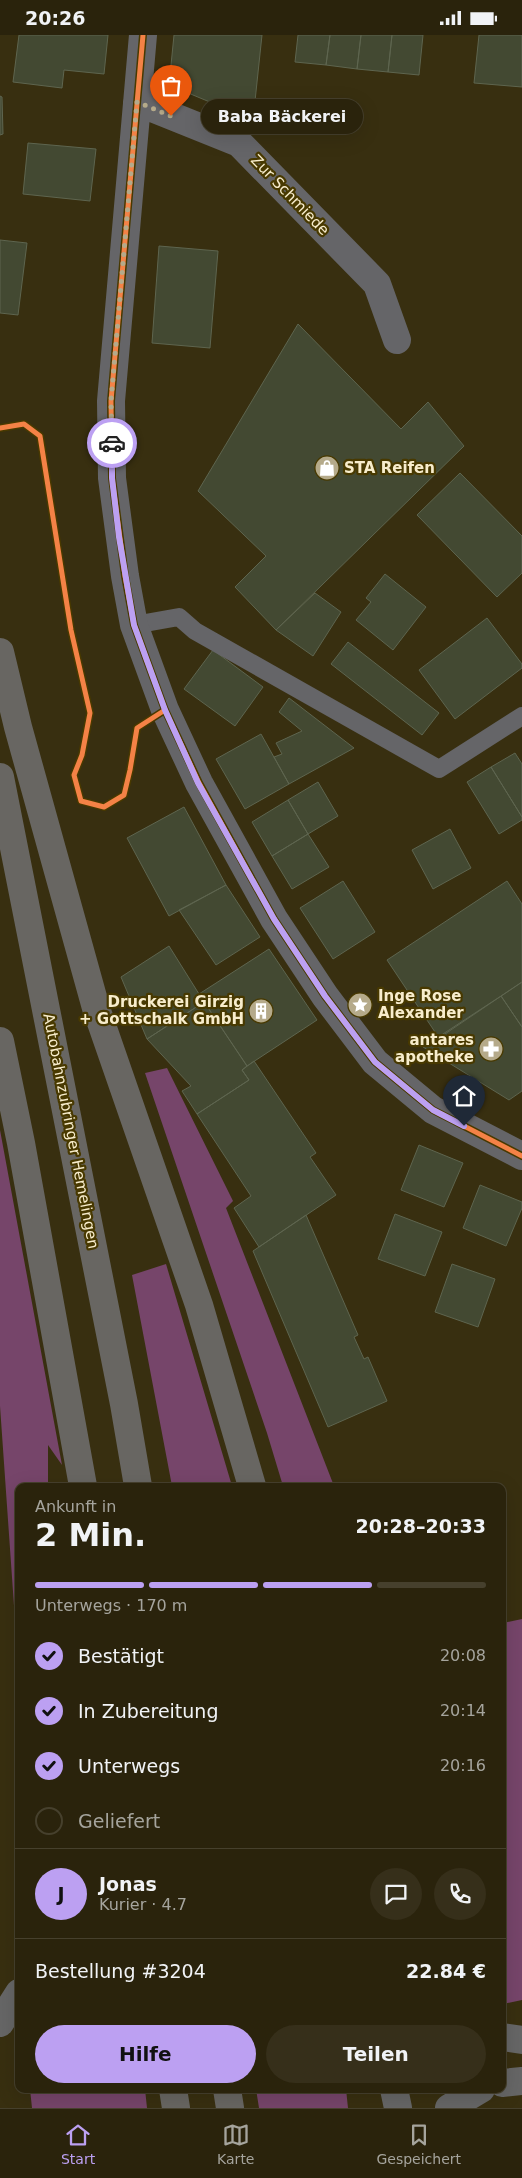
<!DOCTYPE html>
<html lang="de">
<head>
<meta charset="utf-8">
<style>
	:root { --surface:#2a230c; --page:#362f1a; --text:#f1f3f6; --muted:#a5a49d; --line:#46402d; --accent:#bca0f2 }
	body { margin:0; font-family:"DejaVu Sans",sans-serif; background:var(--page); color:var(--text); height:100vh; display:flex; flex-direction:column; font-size:19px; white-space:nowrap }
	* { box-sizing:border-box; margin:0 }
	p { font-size:16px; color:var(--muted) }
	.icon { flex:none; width:28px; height:28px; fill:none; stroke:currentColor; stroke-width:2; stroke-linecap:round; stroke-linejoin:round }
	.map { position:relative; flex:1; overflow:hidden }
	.details { position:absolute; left:15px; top:1448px; width:491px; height:610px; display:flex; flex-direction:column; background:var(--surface); border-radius:10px; box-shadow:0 5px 20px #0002,0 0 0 1px var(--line) }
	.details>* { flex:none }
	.pin { position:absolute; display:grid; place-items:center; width:42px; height:42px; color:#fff; margin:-51px -21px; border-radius:50% 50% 50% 0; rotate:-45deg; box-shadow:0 0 5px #0007 }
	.pin .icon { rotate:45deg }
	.courier { position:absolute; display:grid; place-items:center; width:50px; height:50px; margin:-25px; border:4px solid #bca0f2; border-radius:50%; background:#fff; color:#222; box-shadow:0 1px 6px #0007 }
	.bubble { position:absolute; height:35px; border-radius:18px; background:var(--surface); box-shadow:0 5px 20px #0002,0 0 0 1px var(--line); font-size:16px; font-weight:700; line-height:35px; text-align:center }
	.head em { font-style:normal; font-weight:700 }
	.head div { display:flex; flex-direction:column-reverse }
	.head { display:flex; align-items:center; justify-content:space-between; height:85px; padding:0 20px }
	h1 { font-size:32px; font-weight:700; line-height:38px }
	.bar { display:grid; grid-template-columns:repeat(4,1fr); gap:8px 5px; align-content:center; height:60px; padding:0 20px }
	.bar i { height:6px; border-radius:4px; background:var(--line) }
	.bar .current { background:var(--accent) }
	.bar p { grid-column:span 4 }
	.line { display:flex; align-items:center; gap:12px; padding:0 20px; border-top:1px solid var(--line) }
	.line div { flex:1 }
	.round { display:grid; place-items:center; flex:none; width:52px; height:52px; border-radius:26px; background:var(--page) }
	ol { padding:0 20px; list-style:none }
	li { display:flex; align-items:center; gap:15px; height:55px }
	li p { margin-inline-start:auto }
	li .icon { padding:5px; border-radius:50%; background:var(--accent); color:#111; stroke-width:4 }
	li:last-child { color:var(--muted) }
	li i { width:28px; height:28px; border:2px solid var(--line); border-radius:50% }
	.cta { display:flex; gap:10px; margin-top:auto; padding:10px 20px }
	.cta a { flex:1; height:58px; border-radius:30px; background:var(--accent); color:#111; font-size:20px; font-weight:700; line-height:58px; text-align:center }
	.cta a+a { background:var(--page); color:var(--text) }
	.status { display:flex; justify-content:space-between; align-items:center; height:35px; padding:0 25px; background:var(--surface); direction:ltr }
	.status svg { height:14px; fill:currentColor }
	.dock { display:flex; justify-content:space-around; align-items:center; height:70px; border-top:1px solid var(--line); background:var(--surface); font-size:14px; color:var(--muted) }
	.dock a { display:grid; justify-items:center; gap:2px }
	.dock .current { color:var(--accent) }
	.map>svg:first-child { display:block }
	.green { fill:#76456a }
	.building { fill:#434932; stroke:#5e654f }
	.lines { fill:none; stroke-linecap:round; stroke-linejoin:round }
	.lane { stroke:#656568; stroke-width:18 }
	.street { stroke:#656568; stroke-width:28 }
	.secondary { stroke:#666; stroke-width:28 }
	.highway { stroke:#686662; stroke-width:28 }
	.cycleway-casing { stroke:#483900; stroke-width:8 }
	.cycleway { stroke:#f48246; stroke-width:5 }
	.done { stroke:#b5aa8a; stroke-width:5; stroke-dasharray:0 9 }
	.route { stroke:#bca0f2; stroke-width:6 }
	.labels { text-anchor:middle; stroke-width:4.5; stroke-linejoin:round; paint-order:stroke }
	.street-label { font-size:15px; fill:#f8edcc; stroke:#483900 }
	.poi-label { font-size:15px; font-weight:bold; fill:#f8edcc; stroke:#483900; text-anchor:start }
</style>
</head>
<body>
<div class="status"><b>20:26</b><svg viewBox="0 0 49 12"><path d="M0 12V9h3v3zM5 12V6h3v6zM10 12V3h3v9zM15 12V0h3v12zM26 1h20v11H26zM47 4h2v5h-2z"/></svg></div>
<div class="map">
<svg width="522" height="2073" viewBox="0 0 522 2073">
	<rect width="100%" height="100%" fill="#382f10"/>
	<path class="green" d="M167 1033 233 1166 226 1173 334 1451H283L267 1398 145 1038Z
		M0 1095 62 1430 48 1410V1451H19V1642L0 1371Z
		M166 1229 232 1451H172L132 1240Z
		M522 1584V1965L503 1969V1588Z
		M30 2054H145L147 2073H32Z
		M256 2054H346L348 2073H259Z"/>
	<path class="building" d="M19 0H108L104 39 64 35 62 53 13 47Z
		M174 0H262L253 85 169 50Z
		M298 0H330L326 30 295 27Z
		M330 0H361L357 34 326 30Z
		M361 0H392L388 37 357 34Z
		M392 0H423L419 40 388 37Z
		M479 0H522V52L474 48Z
		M0 61 2 62 3 99 0 100Z
		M28 108 96 114 90 166 23 159Z
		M0 205 27 208 18 280 0 278Z
		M159 211 218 216 210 313 152 308Z
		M298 289 401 394 428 367 464 411 276 595 235 552 266 521 198 456Z
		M460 438 522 501V538L497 562 417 480Z
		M385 539 426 572 393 615 356 585 371 567 366 563Z
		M315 558 341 577 313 621 276 595Z
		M487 583 522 629V633L455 684 419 635Z
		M348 607 439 678 422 700 331 629Z
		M213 615 263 652 235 691 184 654Z
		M289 663 354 713 289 749 274 722 282 719 276 708 302 696 279 677Z
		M261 699 289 749 245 774 216 724Z
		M515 718 522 729V782L491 732Z
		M491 732 522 782V785L499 799 467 747Z
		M318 747 338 781 308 799 288 765Z
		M288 765 308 799 272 821 252 787Z
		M184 772 226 850 169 881 127 803Z
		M450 794 471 833 433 854 412 815Z
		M308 799 329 832 292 854 272 821Z
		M343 846 375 897 333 924 300 873Z
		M507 846 522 869V947L439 1003 387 925Z
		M226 850 260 902 216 930 179 875Z
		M169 911 204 967 147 1004 121 942Z
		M269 914 317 985 247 1031 199 959Z
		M522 947V992L501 961Z
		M501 961 522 992V1056L509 1065 423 1012Z
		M204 967 247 1031 242 1035 249 1045 197 1079 182 1056 191 1051 147 1004Z
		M254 1026 316 1118 310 1122 336 1160 259 1212 234 1173 251 1161 197 1079 249 1045 242 1035Z
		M419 1110 463 1128 444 1172 401 1155Z
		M480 1150 522 1167V1173L506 1211 463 1193Z
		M395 1179 442 1197 425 1241 378 1224Z
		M306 1180 358 1300 354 1302 364 1324 368 1322 387 1366 328 1392 253 1216Z
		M452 1229 495 1244 478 1292 435 1277Z"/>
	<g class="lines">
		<path class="lane" d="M134 590 179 582 195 596 439 734 522 681"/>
		<path class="street" d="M143 0 111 366 112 443 125 541 134 590 165 675 199 748 274 884 325 961 375 1027 410 1056 433 1075 522 1121
			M137 67 239 108 377 249 397 305"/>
		<path class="secondary" d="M0 1988 19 1958
			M502 2002 522 2005
			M502 2048 522 2046
			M394 2054 398 2073
			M449 2073 481 2054"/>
		<path class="highway" d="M0 617 18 692 96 973 199 1270 252 1451
			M0 742 124 1369 138 1451
			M0 1006 21 1108 83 1451
			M173 2054 176 2073
			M227 2054 230 2073"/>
		<defs>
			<path id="cycleway" d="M143 0 111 366 112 443 125 541 134 590 165 675 199 748 274 884 325 961 375 1027 410 1056 433 1075 522 1121
				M0 393 24 389 40 401 71 595 90 678 82 720 74 740 81 766 104 772 124 760 130 735 137 693 165 675"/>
		</defs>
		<use href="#cycleway" class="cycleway-casing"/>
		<use href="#cycleway" class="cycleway"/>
	</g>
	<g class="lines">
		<path class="done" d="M112 408 111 366 137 67 171 81"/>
		<path class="route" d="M112 408V443L119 502 134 590 165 675 198 748 274 884 325 961 375 1027 433 1075 464 1091"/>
	</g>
	<defs>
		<symbol id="shop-disc" viewBox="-11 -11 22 22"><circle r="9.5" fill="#b5aa8a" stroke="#483900"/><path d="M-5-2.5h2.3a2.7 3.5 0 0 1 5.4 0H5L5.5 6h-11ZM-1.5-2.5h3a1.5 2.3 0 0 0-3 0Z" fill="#fff"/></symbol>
		<symbol id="sight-disc" viewBox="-11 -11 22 22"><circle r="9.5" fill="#b5aa8a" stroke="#483900"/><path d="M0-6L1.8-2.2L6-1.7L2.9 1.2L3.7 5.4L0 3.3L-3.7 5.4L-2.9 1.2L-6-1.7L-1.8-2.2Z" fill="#fff"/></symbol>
		<symbol id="building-disc" viewBox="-11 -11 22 22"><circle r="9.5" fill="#b5aa8a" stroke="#483900"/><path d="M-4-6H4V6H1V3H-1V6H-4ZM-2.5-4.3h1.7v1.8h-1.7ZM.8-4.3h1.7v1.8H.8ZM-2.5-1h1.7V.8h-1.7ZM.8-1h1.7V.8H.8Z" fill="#fff"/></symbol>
		<symbol id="pharmacy-disc" viewBox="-11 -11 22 22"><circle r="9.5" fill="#b5aa8a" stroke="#483900"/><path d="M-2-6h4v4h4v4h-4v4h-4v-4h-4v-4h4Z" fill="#fff"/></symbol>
	</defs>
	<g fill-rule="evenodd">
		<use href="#shop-disc" x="313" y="419" width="28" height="28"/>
		<use href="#sight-disc" x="346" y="956" width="28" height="28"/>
		<use href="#building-disc" x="247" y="962" width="28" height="28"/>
		<use href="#pharmacy-disc" x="477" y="1000" width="28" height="28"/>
	</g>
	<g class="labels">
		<g class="street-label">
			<text transform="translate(290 160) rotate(46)" y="5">Zur Schmiede</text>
			<text transform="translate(71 1096) rotate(79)" y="5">Autobahnzubringer Hemelingen</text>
		</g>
		<g class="poi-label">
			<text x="344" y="438">STA Reifen</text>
			<text x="378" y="966">Inge Rose<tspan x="378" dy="17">Alexander</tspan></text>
			<text x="244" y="972" text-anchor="end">Druckerei Girzig<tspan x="244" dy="17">+ Gottschalk GmbH</tspan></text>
			<text x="474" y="1010" text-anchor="end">antares<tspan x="474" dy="17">apotheke</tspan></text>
		</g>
	</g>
</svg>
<div class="pin" style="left:171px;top:81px;background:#ea580c"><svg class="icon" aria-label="bag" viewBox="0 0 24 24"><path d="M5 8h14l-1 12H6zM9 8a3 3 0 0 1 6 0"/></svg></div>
<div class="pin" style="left:464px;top:1091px;background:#1f2937"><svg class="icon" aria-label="home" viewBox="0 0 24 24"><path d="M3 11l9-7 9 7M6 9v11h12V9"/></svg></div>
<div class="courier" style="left:112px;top:408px"><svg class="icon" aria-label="car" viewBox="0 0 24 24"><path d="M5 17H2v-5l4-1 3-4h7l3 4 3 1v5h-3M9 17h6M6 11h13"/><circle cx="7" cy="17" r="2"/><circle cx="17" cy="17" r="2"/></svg></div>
<div class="bubble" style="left:201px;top:64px;width:162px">Baba Bäckerei</div>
<section class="details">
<div class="head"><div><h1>2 Min.</h1><p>Ankunft in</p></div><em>20:28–20:33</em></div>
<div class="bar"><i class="current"></i><i class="current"></i><i class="current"></i><i></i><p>Unterwegs · 170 m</p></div>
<ol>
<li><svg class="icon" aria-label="check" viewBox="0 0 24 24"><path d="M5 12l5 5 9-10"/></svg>Bestätigt<p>20:08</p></li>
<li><svg class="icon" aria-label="check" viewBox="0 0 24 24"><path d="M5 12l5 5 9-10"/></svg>In Zubereitung<p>20:14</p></li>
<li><svg class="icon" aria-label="check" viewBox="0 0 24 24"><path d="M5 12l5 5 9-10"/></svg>Unterwegs<p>20:16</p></li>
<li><i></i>Geliefert</li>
</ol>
<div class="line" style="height:90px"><b class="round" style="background:var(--accent);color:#111">J</b><div><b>Jonas</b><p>Kurier · 4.7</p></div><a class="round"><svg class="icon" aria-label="chat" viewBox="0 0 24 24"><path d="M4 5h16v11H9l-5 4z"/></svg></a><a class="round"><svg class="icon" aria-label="phone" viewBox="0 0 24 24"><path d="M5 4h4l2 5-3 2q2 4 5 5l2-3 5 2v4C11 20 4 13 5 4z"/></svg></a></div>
<div class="line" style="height:65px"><div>Bestellung #3204</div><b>22.84 €</b></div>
<div class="cta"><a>Hilfe</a><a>Teilen</a></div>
</section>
</div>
<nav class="dock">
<a class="current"><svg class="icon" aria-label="home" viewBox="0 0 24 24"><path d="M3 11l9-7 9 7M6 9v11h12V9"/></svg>Start</a>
<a><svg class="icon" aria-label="map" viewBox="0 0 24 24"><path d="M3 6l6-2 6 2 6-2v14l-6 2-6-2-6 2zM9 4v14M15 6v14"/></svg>Karte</a>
<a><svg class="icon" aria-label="saved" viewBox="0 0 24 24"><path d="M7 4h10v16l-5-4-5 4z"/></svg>Gespeichert</a>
</nav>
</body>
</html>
